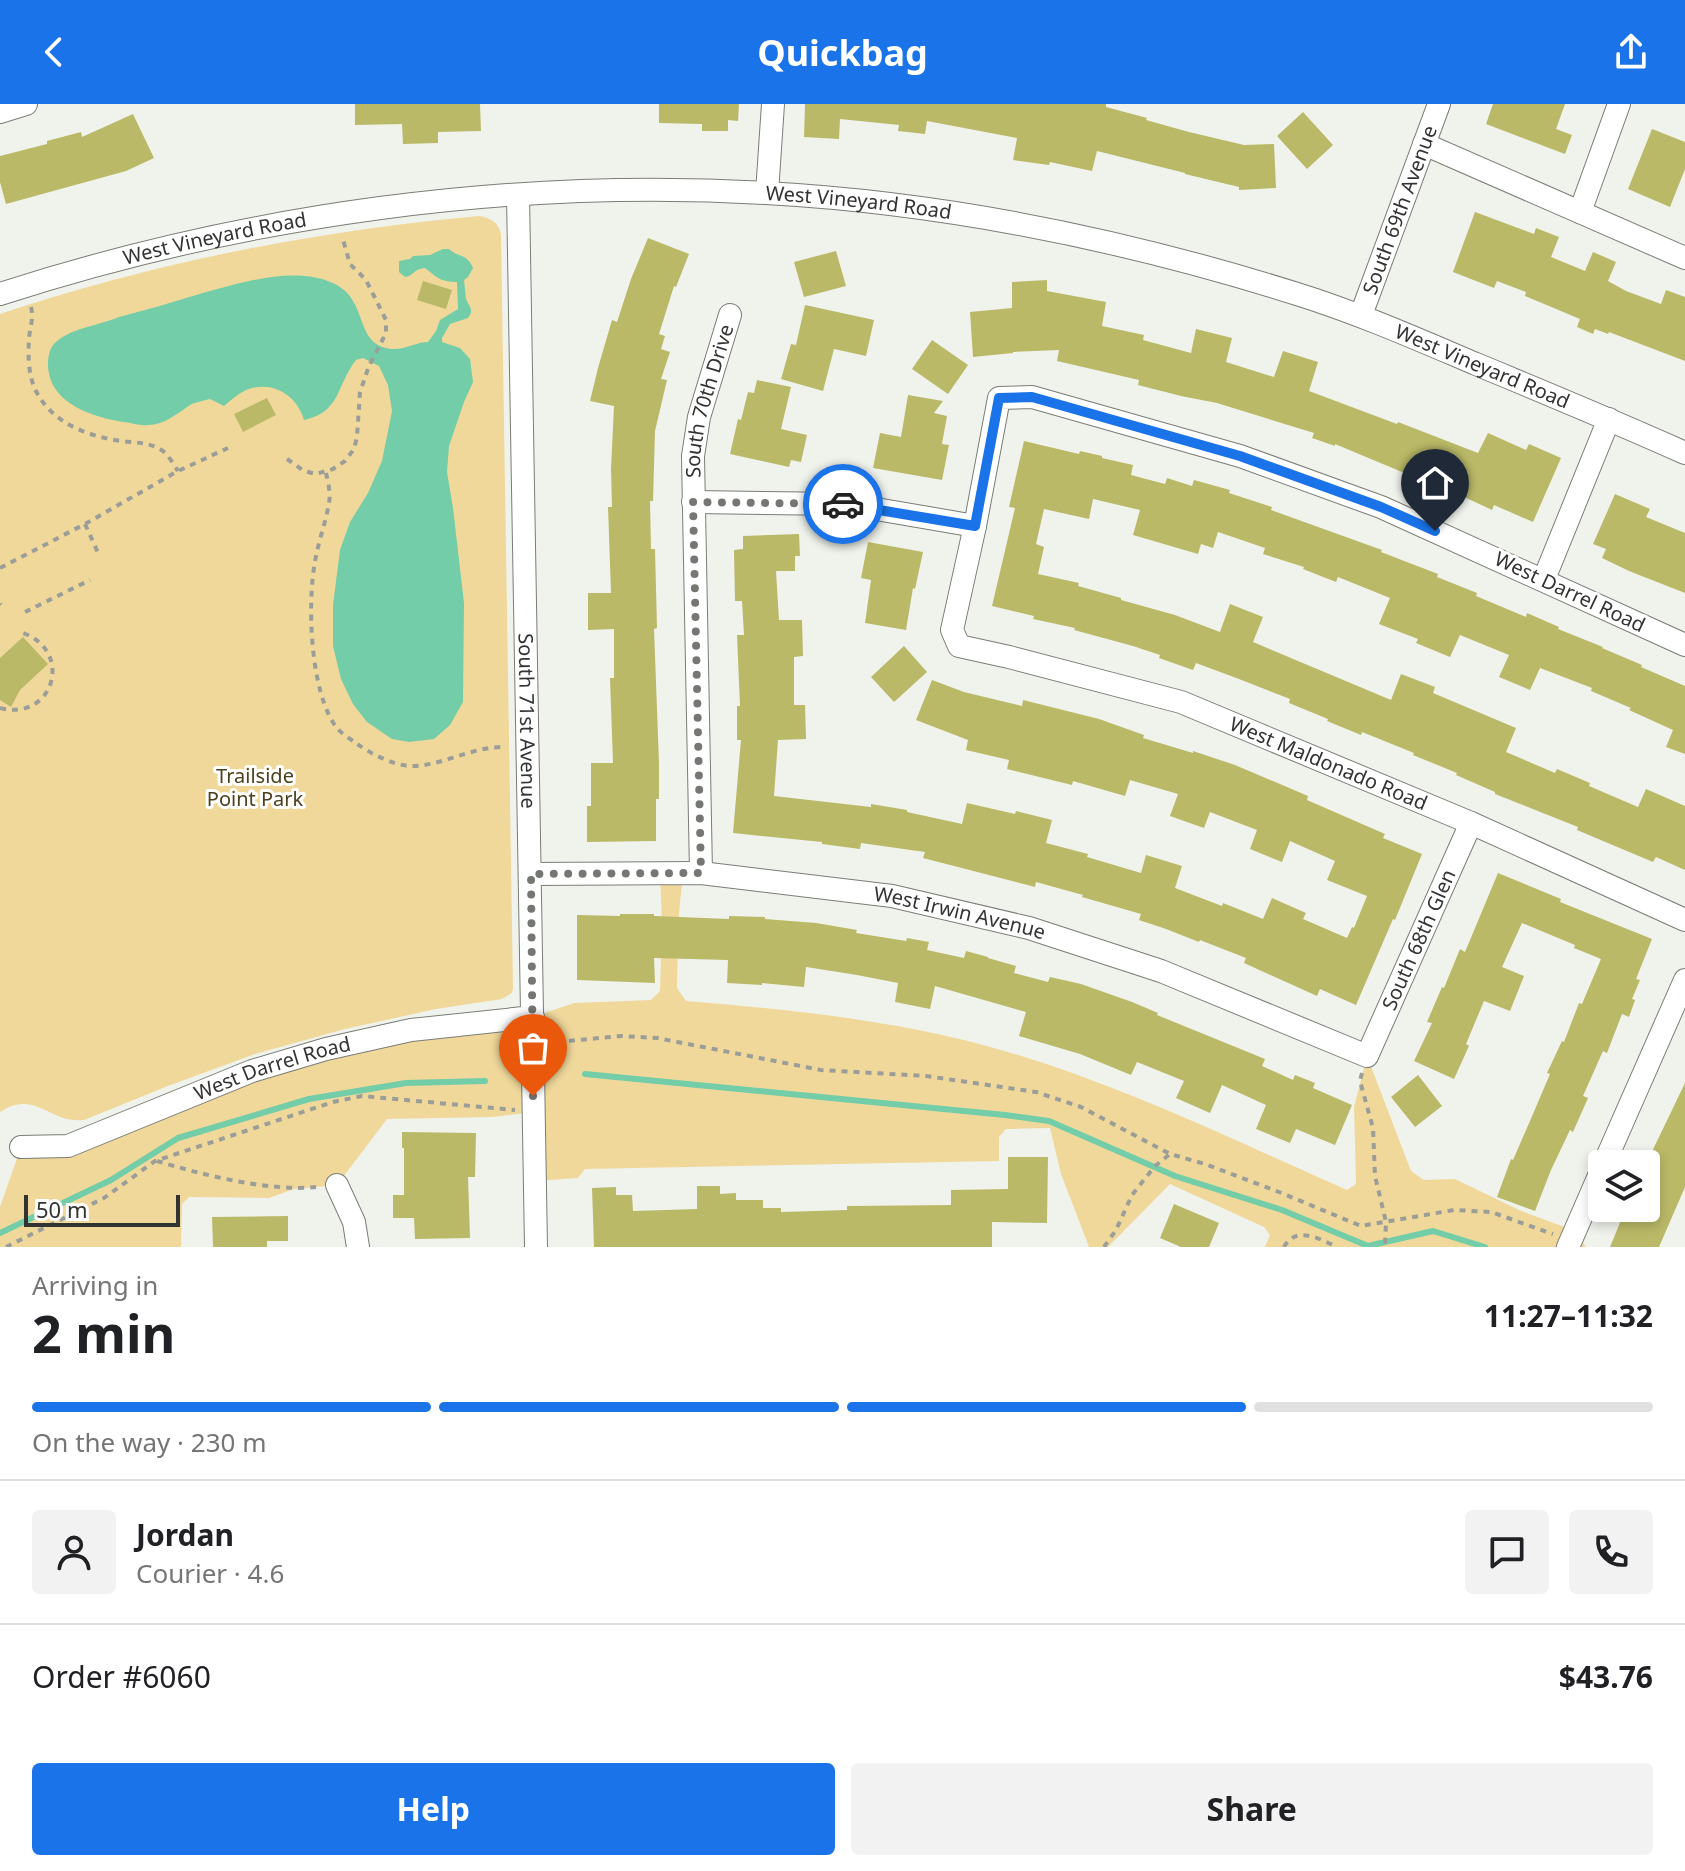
<!DOCTYPE html>
<html lang="en">
<head>
<meta charset="utf-8">
<style>
	:root { --surface:#fff; --page:#f2f2f2; --text:#202124; --muted:#757577; --line:#e0e0e0; --accent:#1a73e8 }
	body { margin:0; font-family:"Noto Sans",sans-serif; background:var(--page); color:var(--text); height:100vh; display:flex; flex-direction:column; font-size:30px; white-space:nowrap }
	* { box-sizing:border-box; margin:0 }
	p { font-size:26px; color:var(--muted) }
	.icon { flex:none; width:44px; height:44px; fill:none; stroke:currentColor; stroke-width:2; stroke-linecap:round; stroke-linejoin:round }
	.map { position:relative; height:1143px; overflow:hidden }
	.drawer { display:flex; flex-direction:column; background:var(--surface); flex:1 }
	.drawer>* { flex:none }
	.controls { position:absolute; left:1588px; top:1046px; display:grid; gap:16px }
	.controls a { display:grid; place-items:center; width:72px; height:72px; border-radius:8px; background:var(--surface); box-shadow:0 4px 12px #0003; font-size:40px }
	.scale { position:absolute; left:24px; bottom:20px; width:156px; box-sizing:border-box; padding-left:8px; border:4px solid #323431; border-top:0; font-size:22px; line-height:28px; white-space:nowrap; color:#323431; -webkit-text-stroke:6px #fff; paint-order:stroke }
	.pin { position:absolute; display:grid; place-items:center; width:68px; height:68px; color:#fff; margin:-82px -34px; border-radius:50% 50% 50% 0; rotate:-45deg; box-shadow:0 0 8px #0007 }
	.pin .icon { rotate:45deg }
	.courier { position:absolute; display:grid; place-items:center; width:80px; height:80px; margin:-40px; border:6px solid #1a73e8; border-radius:50%; background:#fff; color:#222; box-shadow:0 2px 10px #0007 }
	.overview em { font-style:normal; font-weight:700 }
	.overview div { display:flex; flex-direction:column-reverse }
	.overview { display:flex; align-items:center; justify-content:space-between; height:136px; padding:0 32px }
	h1 { font-size:52px; font-weight:700; line-height:60px }
	.bar { display:grid; grid-template-columns:repeat(4,1fr); gap:12px 8px; align-content:center; height:96px; padding:0 32px }
	.bar i { height:10px; border-radius:6px; background:var(--line) }
	.bar .on { background:var(--accent) }
	.bar p { grid-column:span 4 }
	.line { display:flex; align-items:center; gap:20px; padding:0 32px; border-top:2px solid var(--line) }
	.line div { flex:1 }
	.round { display:grid; place-items:center; flex:none; width:84px; height:84px; border-radius:8px; background:var(--page) }
	.cta { display:flex; gap:16px; margin-top:auto; padding:16px 32px }
	.cta a { flex:1; height:92px; border-radius:8px; background:var(--accent); color:#fff; font-size:32px; font-weight:700; line-height:92px; text-align:center }
	.cta a+a { background:var(--page); color:var(--text) }
	header { display:flex; justify-content:space-between; align-items:center; height:104px; padding:0 32px; background:var(--accent); color:#fff; font-size:36px; font-weight:700 }
	.map>svg:first-child { display:block }
	.green { fill:#f0d89b }
	.water { fill:#72cda8 }
	.lines { fill:none; stroke-linecap:round; stroke-linejoin:round }
	.stream { stroke:#72cda8; stroke-width:6 }
	.building { fill:#bab968 }
	.minor-casing { stroke:#7a7d76; stroke-width:24 }
	.path { stroke:#9b9e98; stroke-width:4; stroke-dasharray:6 6; stroke-linecap:butt }
	.minor { stroke:#fff; stroke-width:22 }
	.done { stroke:#747772; stroke-width:8; stroke-dasharray:0 14.4 }
	.route { stroke:#1a73e8; stroke-width:10 }
	.labels { text-anchor:middle; stroke-width:6; stroke-linejoin:round; paint-order:stroke }
	.street-label { font-size:20px; fill:#323431; stroke:#fff }
	.park-label { font-size:20px; fill:#4d401d; stroke:#fff }
</style>
</head>
<body>
<header><svg class="icon" aria-label="back" viewBox="0 0 24 24"><path d="M15 5l-7 7 7 7"/></svg>Quickbag<svg class="icon" aria-label="share" viewBox="0 0 24 24"><path d="M12 15V3M7 8l5-5 5 5M5 13v7h14v-7"/></svg></header>
<div class="map">
<svg width="1685" height="1143" viewBox="0 0 1685 1143">
	<rect width="100%" height="100%" fill="#f0f3ec"/>
	<path class="green" d="M479 112C491 114 498 118 501 130L513 885 512 889 502 895 436 905 345 925 255 950 168 982 84 1016C48 1020 37 985 0 1008V210C155 158 316 127 479 112Z
		M683 769 678 820 677 884 686 897C783 905 874 914 968 937 1100 970 1224 1032 1347 1086L1356 1080 1354 1003 1367 952 1411 1067 1424 1076 1455 1075 1519 1106 1575 1127 1586 1143H1265L1270 1131 1264 1123 1170 1080 1108 1143H1089L1061 1070 1050 1024 1006 1025 999 1033V1057L585 1065 578 1074 535 1077 533 1008 493 1013 387 1015 337 1081 294 1085 269 1094 189 1093 182 1100 181 1143H0V1103L21 1043 68 1042 252 967 533 913 574 899 651 896 660 887 662 819 660 770Z"/>
	<path class="water" d="M443 145H449C459 154 468 150 473 164L468 173 464 176 466 195 471 205V209L468 214 450 220 442 234V238L460 244 470 255 473 278 464 298 449 342 447 368 453 404 464 499 463 598 450 621 434 635 409 638 392 635 367 618 353 600 341 575 333 542V501L340 446 350 418 368 389 382 357 392 307 388 281 379 262 363 254 356 256C336 282 341 308 304 316 297 291 272 276 246 286 238 290 231 296 224 302L210 295C204 296 198 298 192 300 178 308 166 321 148 321 140 322 132 319 124 318 92 313 48 299 48 260 48 252 50 243 56 238 71 224 101 221 119 213 145 206 171 199 196 191 237 180 294 160 335 180 370 198 353 241 392 245 404 246 417 238 428 238L436 227 440 216 458 205 457 178C440 178 437 173 425 164 413 165 414 172 405 173L399 168V157L410 155 413 152 430 151Z"/>
	<g class="lines">
		<path class="stream" d="M585 970 1005 1011 1049 1017 1175 1072 1282 1106 1368 1142 1433 1127 1485 1143
			M0 1129 111 1076 178 1034 309 995 406 979 485 977"/>
	</g>
	<path class="building" d="M355 0H480L481 27 438 28V39L403 40 402 20 355 21Z
		M659 0H739L738 17 728 16V27H702V20L659 19Z
		M805 0H1106V3L1147 14 1146 16 1189 28 1244 41 1274 40 1276 84 1239 86V83L1185 70V69L1097 47 1092 67 1050 58 1049 61 1013 56 1017 34 927 17 925 30 898 27 899 21 840 15 839 35 804 33Z
		M1493 0H1565L1556 25 1572 31 1565 50 1486 20Z
		M1303 8 1333 41 1307 65 1277 32Z
		M133 10 154 54 126 67 6 100 0 78V52L47 40V37L81 28 82 33Z
		M1652 25 1685 38V65L1670 103 1628 85Z
		M1475 108 1534 130 1536 124 1559 133 1551 153 1585 167 1593 148 1616 158 1608 177 1626 187 1661 200 1666 186 1685 193V257L1609 228 1608 230 1595 225 1593 230 1577 223 1580 215 1525 192 1526 188 1497 177 1494 184 1453 168Z
		M648 134 689 150 676 183 674 182 659 230 665 232 661 245 670 248 661 275 667 276 655 327 653 397H650L651 445H655L657 524 654 525 659 659V695H656V737L587 738V702H591V659H613L610 574H614V525L588 526V489H611L608 403H612L611 365 614 302 590 297 598 264 612 216 617 218 631 175Z
		M836 147 846 182 804 193 794 158Z
		M1047 176V187L1106 198 1102 222 1144 231 1143 236 1191 249 1196 225 1232 234 1226 258 1274 273 1283 247 1318 258 1309 287 1397 320 1398 318 1478 349 1488 329 1526 346 1529 340 1561 354 1533 418 1494 401 1492 406 1460 391V390L1415 371 1414 373 1335 340V342L1312 334 1314 329 1217 299 1181 292 1138 281 1139 276 1057 257 1059 246 1013 248V249L973 253 970 208 1012 204V178Z
		M423 177 452 186 446 205 417 196Z
		M805 201 874 216 866 252 834 245 823 287 781 275 791 240 796 241Z
		M932 236 968 261 948 290 912 265Z
		M757 276 791 283 781 325 807 331 801 358 791 356 789 363 730 350 738 315 741 316 748 288 754 289Z
		M908 291 943 297 934 309 947 312 942 340 949 341 942 376 873 364 880 329 901 333Z
		M267 294 276 311 243 328 234 310Z
		M1024 337 1079 350 1080 347 1102 352V354L1133 361 1131 371 1165 380 1167 374 1192 382 1194 376 1230 386 1229 389 1272 403 1271 406 1382 446 1381 448 1438 470 1437 473 1477 489 1476 492 1526 513 1527 509 1559 523 1558 525 1603 543 1602 544 1642 561 1641 563 1685 582V650L1666 643 1673 626 1629 606 1631 604 1591 587 1592 584 1540 564 1530 586 1499 573 1509 551 1460 531 1450 553 1416 539 1418 535 1379 520 1390 494 1338 473 1336 478 1303 465 1304 463 1263 450 1265 444 1218 428 1213 444 1201 440 1198 450 1133 431 1140 406 1093 395 1089 415 1044 405 1036 440 1044 443 1038 470 1079 479 1078 482 1121 494V496L1175 511 1220 528 1230 500 1263 513 1253 538 1391 596 1401 570 1435 583 1433 589 1516 624 1506 648 1555 669 1557 665 1590 679 1589 682 1638 703 1646 685 1685 702V766L1656 753 1653 758 1577 726 1578 723 1495 690V688L1456 671 1457 669 1413 651 1414 649 1362 628 1361 631 1327 617 1328 615 1289 599 1290 595 1239 575 1196 559 1193 566 1159 554 1160 551 1133 542 1074 526 1075 524 1033 515 1034 512 992 502 1015 404 1009 403Z
		M1615 390 1650 405 1646 413 1685 429V489L1629 467 1602 454 1606 445 1593 440Z
		M799 430 800 452H795V467H776L779 516H802L803 552 794 553V601H805L806 635 778 636 774 692 871 703V700L907 706V708L962 720 967 699 1015 710 1016 707 1052 716 1046 739 1088 750 1087 753 1141 769 1146 751 1182 762 1175 784 1222 802 1223 799 1263 815 1272 794 1306 809 1303 815 1347 834 1352 823 1354 824 1367 792 1327 776 1335 757 1290 737 1282 758 1250 745 1257 726 1210 708 1204 724 1170 712 1178 690 1130 676 1125 692 1073 677 1072 681 1007 665 1009 656 966 646 968 636 916 616 932 576 964 588 1022 602 1023 596 1099 615 1144 631 1143 634 1193 649V647L1235 661 1308 692 1307 696 1385 730 1383 734 1422 750 1395 816 1393 815 1356 901 1320 885 1317 892 1244 859 1246 854 1200 836 1199 838 1166 825 1139 816 1141 810 1082 793 1083 791 1036 778 1035 783 923 754 925 748 861 739 860 745 822 740V738L733 729 741 636H737V602H740L737 531H744L742 497H735L734 446 743 445V432Z
		M868 438 923 448 915 485 913 484 906 526 865 519 871 476 861 474Z
		M23 533 48 560 20 586 11 603 0 596V554Z
		M904 542 927 568 894 598 871 573Z
		M1498 769 1561 795 1560 798 1652 835 1636 875 1640 876 1632 895 1635 896 1629 913 1622 910 1607 949 1603 947 1583 992 1588 994 1573 1028 1570 1026 1551 1066 1535 1107 1497 1093 1511 1055 1513 1056 1533 1010 1550 970 1547 969 1562 937 1564 938 1579 899 1582 900 1601 855 1574 844 1575 841 1522 819 1502 863 1524 872 1510 907 1484 897 1466 940 1469 942 1454 975 1414 957 1432 919 1427 918 1442 883 1444 884 1460 845 1465 848Z
		M620 810H654V812L729 815V812L765 813V815L816 819 857 826 856 829 906 837 907 834 929 838 927 846 964 854 966 847 988 853V854L1016 862 1014 869 1048 878 1050 873 1081 880 1132 898 1158 909 1157 911 1265 955 1262 962 1293 976 1295 971 1315 979 1313 984 1352 1001 1335 1041 1296 1025 1290 1039 1256 1025 1266 1001 1222 981 1210 1009 1176 994 1184 977 1137 958 1131 971 1080 950 1019 932 1026 908 935 882 930 905 895 898 898 879 857 871 806 863 804 883 762 879V881L727 879 728 856 654 854 655 879 577 876V811L620 812Z
		M1418 971 1442 1002 1415 1023 1391 993Z
		M1685 979V1083L1659 1143H1610L1626 1104H1646V1060Z
		M402 1028 476 1029 475 1073H468L470 1134 415 1135 414 1114H393V1091H404V1044H402Z
		M1008 1053H1048L1047 1119 992 1118V1143H594L592 1084 616 1083V1091H632L633 1107 697 1105V1082H720V1090L736 1089V1096H763V1104H781V1108L847 1106V1102L951 1101V1086L1008 1085Z
		M1174 1100 1219 1119 1209 1143H1181L1160 1134Z
		M288 1112V1137H267V1143H213L212 1113Z"/>
	<g class="lines">
		<defs>
			<g id="minor">
				<path d="M0 8 26 0"/>
				<path d="M1424 40 1685 154"/>
				<path d="M767 89 773 0"/>
				<path id="s1" d="M518 91 536 1143"/>
				<path d="M1580 108 1619 0"/>
				<path id="s2" d="M0 190C245 111 509 74 766 89 946 99 1126 136 1297 190 1358 209 1417 235 1476 260 1546 289 1616 318 1685 349"/>
				<path id="s3" d="M1361 211 1439 0"/>
				<path d="M693 398 847 400 975 422"/>
				<path d="M1544 475 1609 315"/>
				<path id="s4" d="M1685 541 1381 403 1240 352 1032 293 999 294 975 422 952 526 959 542 1009 553 1181 598 1471 719 1685 816"/>
				<path id="s5" d="M701 769 693 352 699 313 730 211"/>
				<path id="s6" d="M531 770 701 769 892 792 1029 824 1161 867 1367 952 1471 719"/>
				<path id="s7" d="M21 1043 68 1042 252 967 326 945 411 926 533 913"/>
				<path d="M1604 1060 1685 876"/>
				<path d="M337 1081 354 1118 358 1143"/>
				<path d="M1568 1143 1602 1065"/>
			</g>
		</defs>
		<use href="#minor" class="minor-casing"/>
		<path class="path" d="M31 203C34 214 30 224 29 234 28 252 28 273 37 289 54 320 88 332 121 337 136 339 150 338 163 347 169 352 174 361 178 367
			M287 355 304 367 316 370 333 365 345 357 354 345 357 333 360 288 369 262 386 229V216L366 176 350 160 342 132
			M326 369C328 378 331 389 329 399 326 418 318 438 315 458 307 499 310 590 337 624 342 630 350 635 356 639 371 650 394 662 412 662 441 662 469 644 501 643
			M85 420 99 451
			M0 464 85 420 178 367 228 344
			M0 500 1 501
			M25 508 90 476
			M0 604C54 618 74 547 23 529
			M557 938 621 932 657 934 821 966 926 972 1036 988 1081 1003 1170 1050 1205 1060 1279 1088 1361 1122 1454 1106 1491 1108 1553 1130
			M1362 969 1360 977 1373 1024 1375 1072 1386 1118 1385 1143
			M157 1057C203 1071 270 1088 317 1083
			M6 1143 104 1094 155 1057 333 998 362 992 515 1006
			M1104 1143 1116 1126 1132 1091 1155 1062 1170 1050
			M1284 1143C1296 1121 1320 1135 1337 1143"/>
		<use href="#minor" class="minor"/>
	</g>
	<g class="lines">
		<path class="done" d="M533 992 531 770 701 769 693 398 843 400"/>
		<path class="route" d="M843 400 975 422 999 294 1032 293 1240 352 1381 403 1435 427"/>
	</g>
	<g class="labels">
		<g class="street-label">
			<text dy="7" stroke="none"><textPath href="#s2" startOffset="870">West Vineyard Road</textPath></text>
			<text dy="7" stroke="none"><textPath href="#s3" startOffset="112">South 69th Avenue</textPath></text>
			<text dy="7" stroke="none"><textPath href="#s2" startOffset="222">West Vineyard Road</textPath></text>
			<text dy="7" stroke="none"><textPath href="#s2" startOffset="1518">West Vineyard Road</textPath></text>
			<text dy="7" stroke="none"><textPath href="#s5" startOffset="474">South 70th Drive</textPath></text>
			<text transform="translate(1570 488) rotate(25)" y="7">West Darrel Road</text>
			<text dy="7" stroke="none"><textPath href="#s1" startOffset="526">South 71st Avenue</textPath></text>
			<text dy="7" stroke="none"><textPath href="#s4" startOffset="1376">West Maldonado Road</textPath></text>
			<text dy="7" stroke="none"><textPath href="#s6" startOffset="432">West Irwin Avenue</textPath></text>
			<text dy="7" stroke="none"><textPath href="#s6" startOffset="992">South 68th Glen</textPath></text>
			<text dy="7" stroke="none"><textPath href="#s7" startOffset="266">West Darrel Road</textPath></text>
		</g>
		<g class="park-label">
			<text x="255" y="679">Trailside<tspan x="255" dy="23">Point Park</tspan></text>
		</g>
	</g>
</svg>
<div class="controls">
<a><svg class="icon" aria-label="layers" viewBox="0 0 24 24"><path d="M12 4l9 5-9 5-9-5zM3 14l9 5 9-5"/></svg></a>
</div>
<div class="scale">50 m</div>
<div class="pin" style="left:533px;top:992px;background:#ea580c"><svg class="icon" aria-label="bag" viewBox="0 0 24 24"><path d="M5 8h14l-1 12H6zM9 8a3 3 0 0 1 6 0"/></svg></div>
<div class="pin" style="left:1435px;top:427px;background:#1f2937"><svg class="icon" aria-label="home" viewBox="0 0 24 24"><path d="M3 11l9-7 9 7M6 9v11h12V9"/></svg></div>
<div class="courier" style="left:843px;top:400px"><svg class="icon" aria-label="car" viewBox="0 0 24 24"><path d="M5 17H2v-5l4-1 3-4h7l3 4 3 1v5h-3M9 17h6M6 11h13"/><circle cx="7" cy="17" r="2"/><circle cx="17" cy="17" r="2"/></svg></div>
</div>
<section class="drawer">
<div class="overview"><div><h1>2 min</h1><p>Arriving in</p></div><em>11:27–11:32</em></div>
<div class="bar"><i class="on"></i><i class="on"></i><i class="on"></i><i></i><p>On the way · 230 m</p></div>
<div class="line" style="height:144px"><a class="round"><svg class="icon" aria-label="person" viewBox="0 0 24 24"><circle cx="12" cy="8" r="4"/><path d="M4 21q1-7 8-7t8 7"/></svg></a><div><b>Jordan</b><p>Courier · 4.6</p></div><a class="round"><svg class="icon" aria-label="chat" viewBox="0 0 24 24"><path d="M4 5h16v11H9l-5 4z"/></svg></a><a class="round"><svg class="icon" aria-label="phone" viewBox="0 0 24 24"><path d="M5 4h4l2 5-3 2q2 4 5 5l2-3 5 2v4C11 20 4 13 5 4z"/></svg></a></div>
<div class="line" style="height:104px"><div>Order #6060</div><b>$43.76</b></div>
<div class="cta"><a>Help</a><a>Share</a></div>
</section>
</body>
</html>
